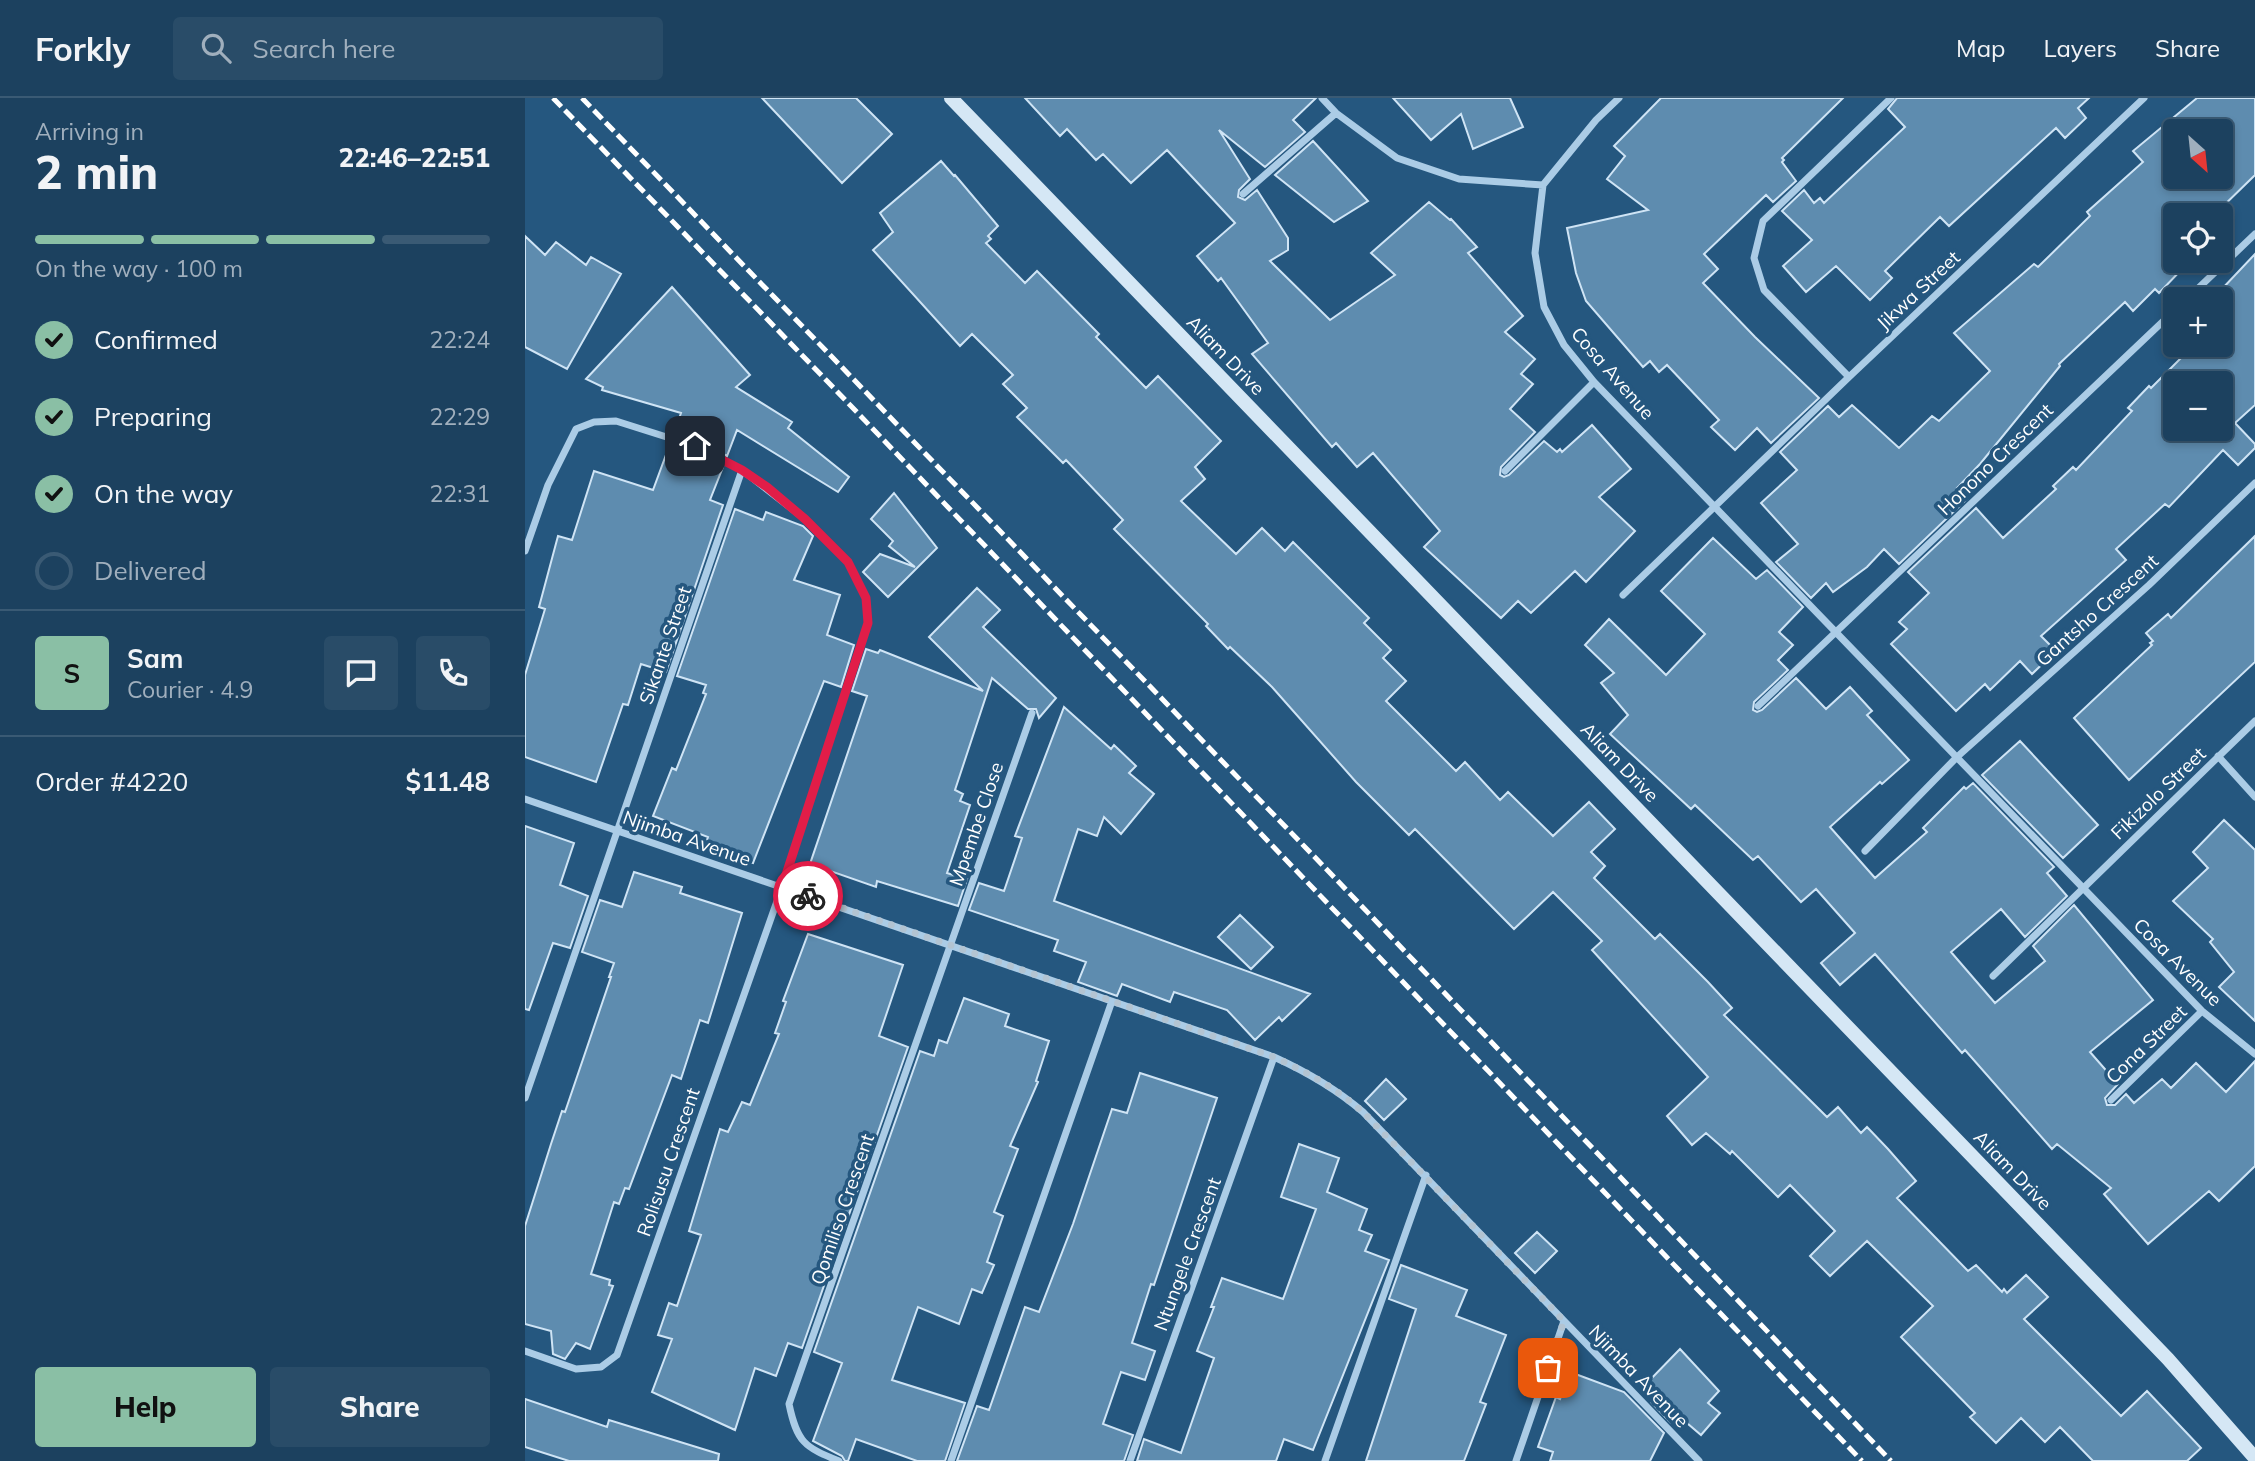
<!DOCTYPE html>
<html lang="en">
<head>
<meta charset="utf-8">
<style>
	:root { --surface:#1c415f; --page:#294c68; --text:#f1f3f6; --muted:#a0afbd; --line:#3a5a74; --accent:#8abfa5 }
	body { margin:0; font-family:Mulish,sans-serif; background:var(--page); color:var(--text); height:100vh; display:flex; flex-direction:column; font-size:26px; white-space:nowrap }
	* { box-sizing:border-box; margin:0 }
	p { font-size:23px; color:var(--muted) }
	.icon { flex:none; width:38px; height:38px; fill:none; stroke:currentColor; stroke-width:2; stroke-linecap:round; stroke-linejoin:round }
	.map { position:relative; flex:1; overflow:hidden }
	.details { display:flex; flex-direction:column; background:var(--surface); width:525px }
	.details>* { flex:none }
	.needle { width:46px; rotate:153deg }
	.tools { position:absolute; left:1638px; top:21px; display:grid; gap:14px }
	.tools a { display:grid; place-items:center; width:70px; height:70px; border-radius:7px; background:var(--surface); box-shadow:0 4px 10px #0003,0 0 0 2px var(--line); font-size:35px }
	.pin { position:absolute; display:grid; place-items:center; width:60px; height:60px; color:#fff; margin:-30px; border-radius:14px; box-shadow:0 4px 10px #0006 }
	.courier { position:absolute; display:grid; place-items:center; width:70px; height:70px; margin:-35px; border:5px solid #e11d48; border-radius:50%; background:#fff; color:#222; box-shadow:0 2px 9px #0007 }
	.head em { font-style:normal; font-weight:800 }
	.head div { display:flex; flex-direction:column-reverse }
	.head { display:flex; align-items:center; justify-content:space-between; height:119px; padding:0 35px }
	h1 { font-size:46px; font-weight:800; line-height:52px }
	.bar { display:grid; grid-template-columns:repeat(4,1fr); gap:10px 7px; align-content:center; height:84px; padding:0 35px }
	.bar i { height:9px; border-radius:5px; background:var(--line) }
	.bar .active { background:var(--accent) }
	.bar p { grid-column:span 4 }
	.line { display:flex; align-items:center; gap:18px; padding:0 35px; border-top:2px solid var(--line) }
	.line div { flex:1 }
	.round { display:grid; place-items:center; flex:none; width:74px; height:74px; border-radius:7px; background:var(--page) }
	ol { padding:0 35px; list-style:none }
	li { display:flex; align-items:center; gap:21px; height:77px }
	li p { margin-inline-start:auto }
	li .icon { padding:7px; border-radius:50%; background:var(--accent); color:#111; stroke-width:4 }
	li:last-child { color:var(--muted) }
	li i { width:38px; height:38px; border:4px solid var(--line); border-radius:50% }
	.cta { display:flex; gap:14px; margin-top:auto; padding:14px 35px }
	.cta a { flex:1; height:80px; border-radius:7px; background:var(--accent); color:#111; font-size:28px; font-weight:800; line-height:80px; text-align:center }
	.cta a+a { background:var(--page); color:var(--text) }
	header { display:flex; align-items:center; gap:42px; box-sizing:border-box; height:98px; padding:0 35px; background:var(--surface); border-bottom:2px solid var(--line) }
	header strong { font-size:33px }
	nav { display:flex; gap:38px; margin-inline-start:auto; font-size:24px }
	.search { width:490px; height:63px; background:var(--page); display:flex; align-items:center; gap:18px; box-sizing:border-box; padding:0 24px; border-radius:7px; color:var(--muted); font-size:26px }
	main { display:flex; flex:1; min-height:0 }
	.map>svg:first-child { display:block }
	.building { fill:#5e8caf; stroke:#cfe4f5; stroke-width:2; fill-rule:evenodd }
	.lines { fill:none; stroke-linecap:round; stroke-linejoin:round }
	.street { stroke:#abcce6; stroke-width:7 }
	.secondary { stroke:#d5e7f5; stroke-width:14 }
	.rail { stroke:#fff; stroke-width:5; stroke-dasharray:12 5; stroke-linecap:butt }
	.done { stroke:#b3c4d2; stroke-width:7; stroke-dasharray:0 12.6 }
	.route { stroke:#e11d48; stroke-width:9 }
	.labels { text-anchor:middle; stroke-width:7; stroke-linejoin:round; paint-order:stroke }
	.street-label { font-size:19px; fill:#fff; stroke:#25577f }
</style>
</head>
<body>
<header>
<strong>Forkly</strong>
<div class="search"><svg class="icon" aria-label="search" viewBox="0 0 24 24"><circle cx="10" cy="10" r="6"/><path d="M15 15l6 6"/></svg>Search here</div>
<nav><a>Map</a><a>Layers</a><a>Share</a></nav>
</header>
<main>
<section class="details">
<div class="head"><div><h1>2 min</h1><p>Arriving in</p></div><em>22:46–22:51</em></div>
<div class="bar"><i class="active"></i><i class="active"></i><i class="active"></i><i></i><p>On the way · 100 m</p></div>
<ol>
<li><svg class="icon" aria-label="check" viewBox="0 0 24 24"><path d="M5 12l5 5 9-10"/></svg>Confirmed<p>22:24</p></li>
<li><svg class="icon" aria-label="check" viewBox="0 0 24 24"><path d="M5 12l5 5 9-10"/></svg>Preparing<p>22:29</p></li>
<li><svg class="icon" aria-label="check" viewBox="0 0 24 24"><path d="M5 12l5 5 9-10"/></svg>On the way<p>22:31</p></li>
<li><i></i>Delivered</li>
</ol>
<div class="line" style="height:126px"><b class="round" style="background:var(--accent);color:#111">S</b><div><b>Sam</b><p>Courier · 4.9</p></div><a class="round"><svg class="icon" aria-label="chat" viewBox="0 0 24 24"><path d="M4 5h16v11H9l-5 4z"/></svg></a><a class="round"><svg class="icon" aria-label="phone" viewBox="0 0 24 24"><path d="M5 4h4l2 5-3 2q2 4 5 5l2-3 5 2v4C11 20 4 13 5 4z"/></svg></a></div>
<div class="line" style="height:91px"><div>Order #4220</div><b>$11.48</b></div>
<div class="cta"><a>Help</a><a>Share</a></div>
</section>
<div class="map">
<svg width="1730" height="1363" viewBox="0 0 1730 1363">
	<rect width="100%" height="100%" fill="#25577f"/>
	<path class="building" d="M237 0H331L367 36 317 85Z
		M500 0H791L768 22 780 34 740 69 694 32 725 81 714 92 713 99 720 102 732 92 763 140V152L745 163 805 222 870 177 846 155 904 104 925 122 926 121 952 149 943 155 998 218 980 234 1010 261 996 276 1008 286 985 311 1010 334 976 369 975 377 979 379 984 377 1019 343 1032 354 1035 351 1037 354 1067 327 1106 371 1074 399 1110 433 1061 484 1050 473 1006 515 993 503 976 520 899 449 915 433 848 355 832 369 811 345 807 349 727 256 743 245 696 180 693 183 672 158 710 125 642 52 606 85 578 56 571 62 542 31 535 38Z
		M868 0H985L998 29 948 51 936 16 906 42Z
		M1136 0H1318L1257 60 1259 62 1257 64 1271 83 1248 104 1241 97 1179 156 1193 171 1178 185 1230 239 1294 300 1246 345 1232 330 1210 352 1186 329 1194 322 1142 267 1134 274 1125 263 1118 269 1061 203 1051 175 1042 130 1123 112 1082 81 1100 58 1089 48Z
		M1372 0H1564L1553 10 1561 20 1540 40 1531 30 1424 128 1415 119 1360 173 1367 180 1345 202 1311 168 1281 194 1258 168 1287 142 1257 113 1279 92 1289 105 1295 100 1299 105 1380 29 1363 11Z
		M1672 0H1730V77L1689 117H1650V163H1655L1660 168 1634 195 1630 191 1608 213 1600 204 1534 266 1535 268 1455 366 1432 390 1442 401 1374 466 1359 451 1342 469 1308 494 1301 485 1286 500 1251 464 1273 446 1236 405 1272 372 1255 354 1303 308 1314 319 1327 307 1374 350 1407 318 1414 323 1465 273 1429 235 1509 166 1513 169 1565 118 1562 114 1618 64 1608 53ZM1650 33H1696V79H1650Z
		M788 43 843 103 809 124 750 77Z
		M416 63 429 78 430 77 473 128 463 138 466 141 461 145 500 185 512 173 574 236 571 239 621 290 633 278 696 343 670 369 680 381 656 403 711 456 737 430 760 453 768 444 844 520 839 525 866 552 858 560 881 583 861 603 931 673 940 664 975 702 983 694 1028 738 1064 704 1090 731 1066 754 1080 768 1069 780 1130 841 1135 836 1183 884 1207 910 1199 917 1302 1019 1313 1009 1336 1035 1342 1029 1363 1051 1391 1083 1372 1100 1443 1173 1451 1167 1477 1194 1479 1191 1482 1195 1501 1177 1523 1199 1499 1221 1596 1318 1622 1293 1676 1350 1662 1363H1568L1535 1329 1520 1344 1496 1320 1471 1345 1445 1319 1450 1315 1376 1239 1408 1208 1342 1143 1305 1178 1285 1158 1310 1133 1265 1087 1253 1099 1207 1053 1205 1056 1181 1035 1167 1047 1142 1018 1183 979 1067 852 1077 843 1028 794 989 831 890 731 884 737 831 684 747 589 705 549 703 551 681 528 683 526 589 431 598 422 541 362 538 365 492 319 502 310 478 286 488 277 447 236 435 248 348 152 368 134 355 115Z
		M0 138 20 157 31 144 61 167 66 159 96 176 42 271 0 249Z
		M1730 156V307L1710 325 1730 346V350L1713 367 1698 352 1644 409 1640 406 1591 451 1601 462 1516 538 1531 553 1507 576 1495 563 1465 592 1460 586 1431 613 1366 546 1382 531 1374 524 1404 495 1383 474 1451 410 1478 440 1531 391 1528 388 1548 369 1551 372 1607 313 1603 310 1624 288 1626 290 1669 247H1696V192ZM1650 285H1696V331H1650Z
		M147 189 225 277 211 289 267 324 263 330 324 379 313 394 212 332 202 358 172 342 149 335 156 315 77 292 78 289 61 281Z
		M145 346 168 354 198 369 185 402 198 407 141 574 116 566 103 607 98 606 71 684 0 659V577L20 511 14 509 33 438 47 442 69 373 128 392Z
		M369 395 412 450 363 499 338 474 355 456 390 469 364 448 368 443 346 421Z
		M210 411 238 422 241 414 278 428 288 438 269 482 315 497 302 537 329 547 316 589 299 583 228 765 179 750 183 739 128 718 147 670 151 672 181 596 178 595 181 587 152 578Z
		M1730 438V564L1604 682 1549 620 1627 547 1625 545 1628 543 1621 535 1643 516 1646 520Z
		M1188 440 1231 481 1242 472 1278 509 1254 534 1268 547 1253 562 1263 572 1229 604 1228 612 1232 614 1237 612 1271 580 1301 611 1325 589 1347 613 1342 617 1384 662 1357 686 1355 684 1305 729 1350 780 1402 734 1398 730 1439 689 1441 691 1448 685 1529 769 1522 775 1542 798 1500 839 1476 811 1426 854 1470 905 1520 863 1508 848 1549 807 1628 902 1565 954 1593 986 1580 1000 1582 1007H1590L1601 996 1609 1005 1637 981 1646 990 1671 965 1701 994 1730 963V1068L1694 1103 1684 1093 1623 1146 1579 1096 1586 1090 1532 1046 1527 1051 1440 952 1437 955 1350 856 1315 887 1296 865 1330 835 1291 791 1276 804 1233 758 1228 762 1170 707 1166 711 1085 636 1103 617 1076 585 1089 575 1060 547 1084 521 1141 577 1180 536 1136 493Z
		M452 490 475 512 458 529 531 600 514 620 511 611H503L467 580 430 692 438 696 435 703 445 707 422 775 442 781 433 808 352 783 351 789 285 766 342 598 327 593 341 551 353 555 355 552 458 593 404 539Z
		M539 609 586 651 589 647 611 668 604 675 629 696 596 736 579 719 572 738 553 731 529 803 785 896 757 923 754 919 730 942 702 912 649 894 645 904 597 886 592 898 553 884 561 864 529 853 533 842 444 812 454 785 479 793 497 740 490 738Z
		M1495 643 1573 727 1538 760 1457 677Z
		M1699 722 1730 752V923L1694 889 1709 874 1685 844 1688 841 1648 803 1683 770 1668 754Z
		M0 728 49 745 35 787 63 798 45 850 28 845 4 912 0 911Z
		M109 774 157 789 155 795 217 815 183 925 175 922 156 981 147 977 104 1091 100 1090 94 1106 89 1104 66 1176 85 1182 84 1187 88 1188 65 1251 51 1245 40 1261 28 1256 26 1233 0 1226V1128L26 1046 37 1013 40 1014 86 879H84L89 865 57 854 75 802 97 809Z
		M715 817 748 849 726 871 693 839Z
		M283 836 378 867 354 938 383 949 277 1250 263 1245 251 1278 230 1270 210 1332 127 1294 147 1241 133 1237 144 1205 152 1208 176 1137 164 1133 195 1031 203 1034 217 1004 225 1007 254 936 250 935 261 904 258 903Z
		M439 900 484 916 480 928 524 943 511 983 513 984 485 1048 493 1051 469 1114 478 1118 462 1164 469 1167 457 1195 447 1191 434 1226 393 1209 367 1282 440 1305 420 1363H392L331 1341 323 1363H320L317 1358 288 1343 317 1265 289 1254 395 953 409 958 414 942 422 945Z
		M615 975 692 1000 629 1187 626 1186 607 1245 630 1253 620 1282 596 1274 578 1326 608 1337 599 1363H432L452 1308 464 1312 500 1209 514 1214 548 1126 587 1011 602 1015Z
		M861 981 881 1001 859 1022 840 1003Z
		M774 1046 814 1060 802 1094 842 1111 834 1132 847 1137 840 1153 864 1162 788 1352 759 1341 751 1363H612L619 1341 656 1355 689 1260 672 1253 689 1209H686L697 1180 758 1201 791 1111 756 1099Z
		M1012 1134 1032 1153 1010 1175 990 1155Z
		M876 1167 942 1192 931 1218 981 1237 955 1304 961 1306 939 1363H841L891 1211 864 1201Z
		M1155 1251 1194 1293 1183 1305 1195 1315 1176 1337 1149 1314 1145 1324 1126 1304 1146 1311 1121 1286Z
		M1045 1274 1099 1294 1139 1335 1125 1363H1025L1028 1354 1013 1349 1031 1299 1035 1301Z
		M0 1301 82 1329 84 1322 194 1356 193 1363H44L0 1349Z"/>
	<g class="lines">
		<path class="street" d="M797 0 811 15 872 60 934 81 1018 87
			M1094 0 1071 22 1018 87 1010 155 1019 209 1039 247 1069 284 1677 913 1730 956
			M718 96 811 15
			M1662 201 1730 136
			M1324 279 1239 192 1229 160 1238 123 1366 0
			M980 373 1069 284
			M0 453 23 387 51 331 69 324 91 323 170 348 217 372 280 421 323 464 341 500 343 525 257 789 92 1257 76 1269 51 1271 0 1253
			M1098 497 1324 279 1619 0
			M1233 608 1650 212
			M1693 658 1730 699
			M0 701 749 959C782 974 810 990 838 1014L1174 1363
			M1340 753 1432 659 1624 487 1730 385
			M1468 878 1730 623
			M0 1000 217 372
			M1586 1002 1677 913
			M314 1363C279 1349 272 1344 264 1306L507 615
			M426 1363 587 903
			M605 1363 749 959
			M800 1363 901 1077
			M991 1363 1039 1223"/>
		<path class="secondary" d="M426 0 1643 1261 1730 1360"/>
		<path class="rail" d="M28 0 303 284 1337 1363
			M57 0 807 777 1366 1363"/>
	</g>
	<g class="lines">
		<path class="done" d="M283 798 749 959C784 975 809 989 838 1014L1039 1223 1023 1270"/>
		<path class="route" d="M170 348 217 372 242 389 280 421 323 464 341 500 343 525 257 789 283 798"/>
	</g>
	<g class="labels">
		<g class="street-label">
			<text transform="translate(1393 192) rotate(-43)" y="7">Jikwa Street</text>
			<text transform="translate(701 257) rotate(46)" y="7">Aliam Drive</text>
			<text transform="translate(1088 275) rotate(49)" y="7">Cosa Avenue</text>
			<text transform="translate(1470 361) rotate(-44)" y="7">Honono Crescent</text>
			<text transform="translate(1572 512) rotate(-42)" y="7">Gantsho Crescent</text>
			<text transform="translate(140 547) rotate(-71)" y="7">Sikante Street</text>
			<text transform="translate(1095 664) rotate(46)" y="7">Aliam Drive</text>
			<text transform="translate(1633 695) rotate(-44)" y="7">Fikizolo Street</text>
			<text transform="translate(451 726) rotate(-71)" y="7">Mpembe Close</text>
			<text transform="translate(162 740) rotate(19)" y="7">Njimba Avenue</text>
			<text transform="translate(1653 864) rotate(45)" y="7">Cosa Avenue</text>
			<text transform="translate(1621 946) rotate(-44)" y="7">Cona Street</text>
			<text transform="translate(143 1064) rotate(-71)" y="7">Rolisusu Crescent</text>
			<text transform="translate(1488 1072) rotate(46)" y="7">Aliam Drive</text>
			<text transform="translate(317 1111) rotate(-71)" y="7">Qomiliso Crescent</text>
			<text transform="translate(662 1156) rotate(-70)" y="7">Ntungele Crescent</text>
			<text transform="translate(1114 1278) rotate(46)" y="7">Njimba Avenue</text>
		</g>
	</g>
</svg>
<div class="tools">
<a><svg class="needle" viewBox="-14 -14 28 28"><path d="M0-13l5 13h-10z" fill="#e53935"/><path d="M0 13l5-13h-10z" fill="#a0afbd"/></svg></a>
<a><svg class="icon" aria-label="locate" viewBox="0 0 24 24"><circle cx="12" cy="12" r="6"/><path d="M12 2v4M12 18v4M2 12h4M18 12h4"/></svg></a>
<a>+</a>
<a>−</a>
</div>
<div class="pin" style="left:1023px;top:1270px;background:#ea580c"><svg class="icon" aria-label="bag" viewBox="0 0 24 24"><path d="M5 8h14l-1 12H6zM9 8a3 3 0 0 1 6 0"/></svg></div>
<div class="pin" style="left:170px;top:348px;background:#1f2937"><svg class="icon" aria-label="home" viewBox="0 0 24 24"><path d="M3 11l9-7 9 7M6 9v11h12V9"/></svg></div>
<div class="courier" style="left:283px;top:798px"><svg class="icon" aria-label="bike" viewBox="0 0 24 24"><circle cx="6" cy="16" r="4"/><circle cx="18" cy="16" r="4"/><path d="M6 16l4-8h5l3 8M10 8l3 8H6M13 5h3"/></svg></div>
</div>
</main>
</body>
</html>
